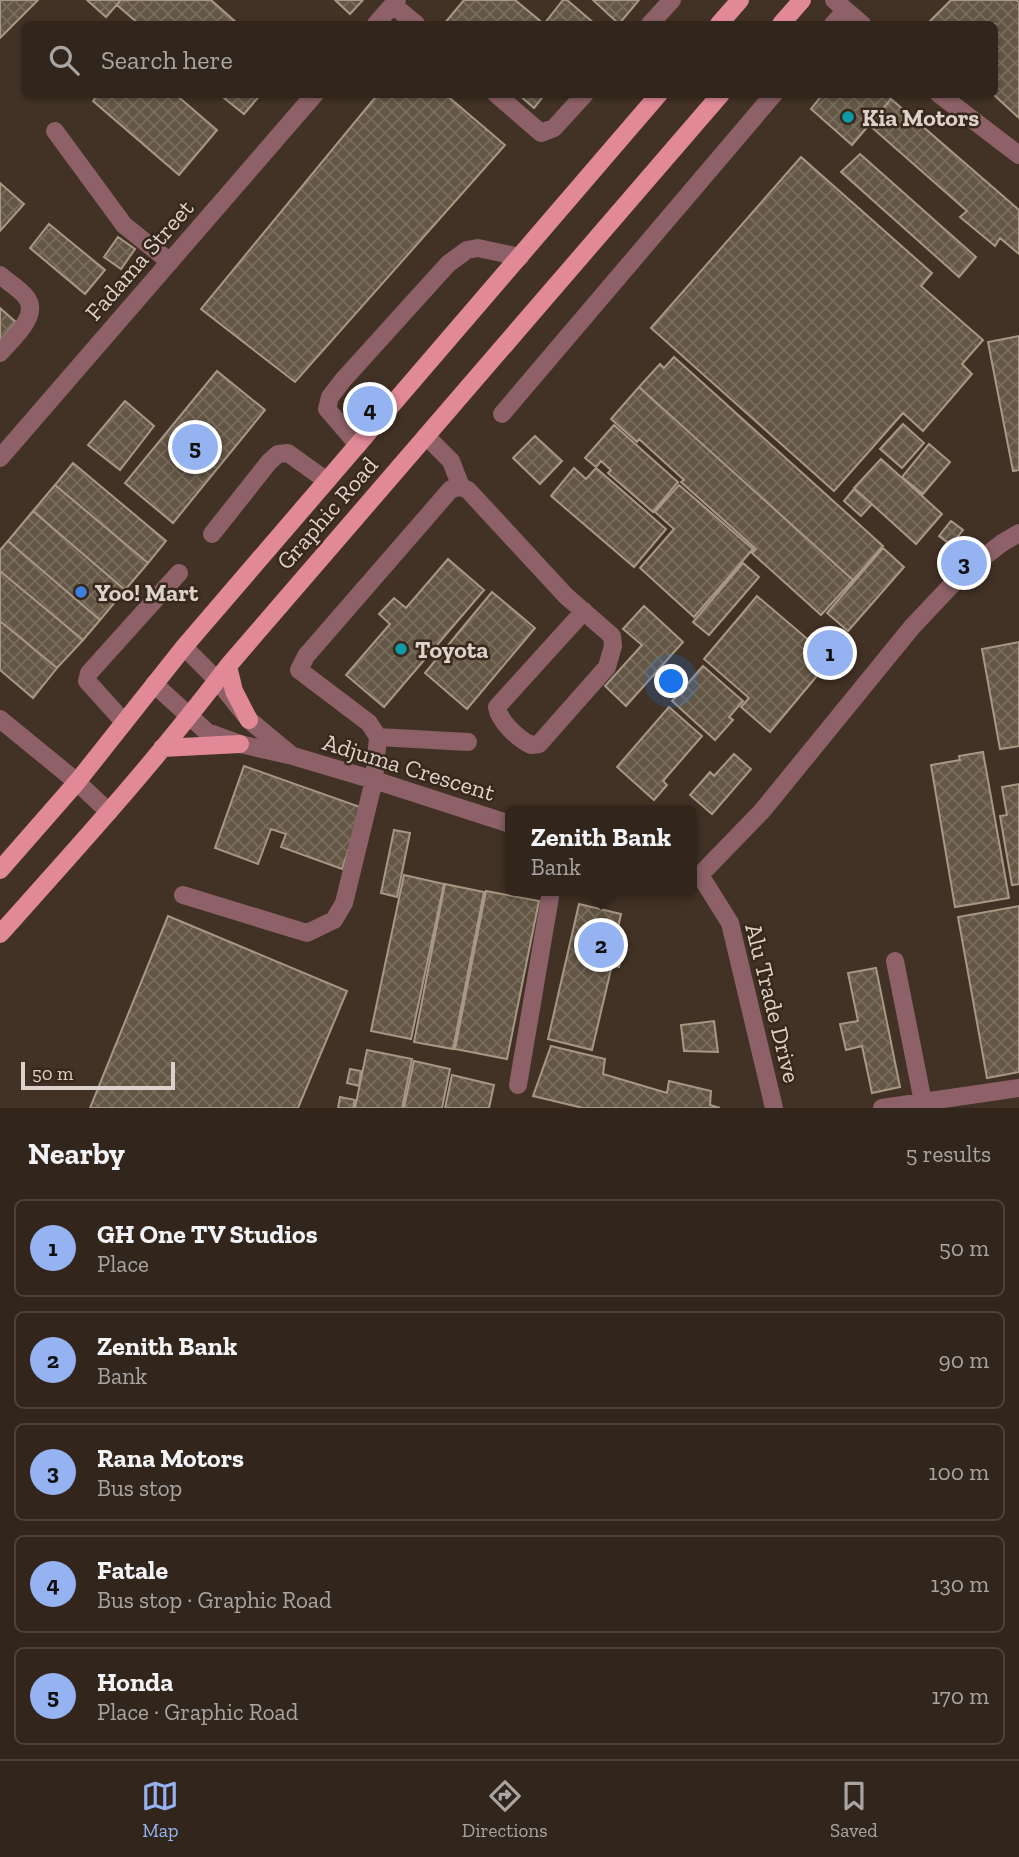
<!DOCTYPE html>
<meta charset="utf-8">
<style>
:root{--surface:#32261c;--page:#3a2e25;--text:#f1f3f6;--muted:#a8a5a3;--line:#4d433b;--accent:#95b2f1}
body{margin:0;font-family:"Zilla Slab",serif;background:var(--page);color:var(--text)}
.scale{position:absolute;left:21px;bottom:18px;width:154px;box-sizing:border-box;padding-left:7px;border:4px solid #ddd2cb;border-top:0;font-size:19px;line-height:24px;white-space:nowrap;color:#ddd2cb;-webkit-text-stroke:5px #38281b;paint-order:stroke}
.you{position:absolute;left:672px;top:682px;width:24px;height:24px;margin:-18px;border:5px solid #fff;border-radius:50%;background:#1a73e8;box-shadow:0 0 0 10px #1a73e833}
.badge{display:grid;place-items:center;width:46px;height:46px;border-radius:50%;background:var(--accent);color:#111;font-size:23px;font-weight:700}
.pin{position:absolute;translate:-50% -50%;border:4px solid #fff;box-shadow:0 2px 7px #0006}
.popup{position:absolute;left:505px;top:805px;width:192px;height:91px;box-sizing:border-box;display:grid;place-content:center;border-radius:10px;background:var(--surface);filter:drop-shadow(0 2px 5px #0005);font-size:23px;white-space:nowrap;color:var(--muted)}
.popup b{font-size:26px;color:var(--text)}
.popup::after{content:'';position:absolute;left:50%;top:100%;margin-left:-14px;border:14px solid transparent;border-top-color:var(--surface)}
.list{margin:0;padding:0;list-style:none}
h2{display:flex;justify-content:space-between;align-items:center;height:91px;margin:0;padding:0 28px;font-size:30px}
h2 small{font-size:23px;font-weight:400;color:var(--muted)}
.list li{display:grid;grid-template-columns:46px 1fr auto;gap:21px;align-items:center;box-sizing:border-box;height:98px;margin:0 14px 14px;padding:0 14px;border:2px solid var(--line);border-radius:10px}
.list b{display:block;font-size:26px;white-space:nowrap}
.list p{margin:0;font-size:23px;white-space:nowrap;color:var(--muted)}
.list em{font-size:23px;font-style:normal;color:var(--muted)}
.icon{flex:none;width:38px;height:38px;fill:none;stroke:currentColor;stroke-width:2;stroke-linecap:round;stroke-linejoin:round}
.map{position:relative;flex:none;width:1019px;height:1108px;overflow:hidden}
.search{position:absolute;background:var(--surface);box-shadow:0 2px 5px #0004;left:21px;right:21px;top:21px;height:77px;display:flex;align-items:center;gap:18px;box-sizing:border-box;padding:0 24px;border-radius:10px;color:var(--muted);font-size:26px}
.sheet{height:651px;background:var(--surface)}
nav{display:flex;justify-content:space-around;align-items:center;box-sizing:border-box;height:98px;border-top:2px solid var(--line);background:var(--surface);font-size:19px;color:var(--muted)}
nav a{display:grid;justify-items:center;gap:4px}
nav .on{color:var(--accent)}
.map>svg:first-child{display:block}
.building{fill:url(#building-cross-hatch);stroke:#a79885;stroke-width:2}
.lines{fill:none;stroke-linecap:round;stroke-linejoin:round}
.minor{stroke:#8d6167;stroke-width:18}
.major{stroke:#e28998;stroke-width:18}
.culture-dot{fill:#0f9aa8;stroke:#38281b;stroke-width:2.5}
.shop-dot{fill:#3f7fe0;stroke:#38281b;stroke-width:2.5}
.labels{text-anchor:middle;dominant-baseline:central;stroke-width:5;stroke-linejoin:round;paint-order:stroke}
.poi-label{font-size:24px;font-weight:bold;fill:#ddd2cb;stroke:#38281b;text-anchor:start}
.street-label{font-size:24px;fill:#ddd2cb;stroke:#38281b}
</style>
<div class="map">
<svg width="1019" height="1108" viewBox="0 0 1019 1108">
<defs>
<pattern id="building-cross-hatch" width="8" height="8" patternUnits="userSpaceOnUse" patternTransform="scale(1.75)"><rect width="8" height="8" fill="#635644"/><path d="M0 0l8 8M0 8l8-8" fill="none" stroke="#796d5e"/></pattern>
</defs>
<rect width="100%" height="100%" fill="#423225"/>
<path class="building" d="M0,0H38L0,38Z
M87,0H121L106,17Z
M121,0H211L238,24H139L117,5Z
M335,0H363L350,14Z
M464,0H515L544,24L563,0H567L595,24H444Z
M593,0H639L619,24Z
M951,0H1016L1019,2V118L993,94L995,24H927Z
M98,94H175L217,130L179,175L93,101Z
M219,94H261L244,114Z
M378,94H445L505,145L295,382L201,309Z
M518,94H545L534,108Z
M823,94H885L891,99L852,145L811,109Z
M891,99L1019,210V254L1000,238L995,246L960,217L967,211L869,125Z
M860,154L976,257L959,277L841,172Z
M801,157L932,273L921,286L983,340L962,364L972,374L923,431L903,413L834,491L651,328Z
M0,183L24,204L0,231Z
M49,224L105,270L85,294L30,248Z
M118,237L135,249L121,269L104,257Z
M0,308L16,322L0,341Z
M1019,336V470L1013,471L988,342Z
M674,357L883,546L853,580L639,387L660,364L664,368Z
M217,371L265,410L173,523L125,483Z
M639,387L853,580L821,615L752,553L756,549L681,482L684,480L639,439L637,442L611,419Z
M125,401L154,426L120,470L88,445Z
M903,424L924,443L902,468L880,449Z
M614,425L678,482L653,512L608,473L611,470L601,461L596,467L585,458Z
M535,436L562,461L540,484L513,458Z
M929,444L950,462L923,494L902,477Z
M881,459L942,514L916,544L854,488Z
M73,463L166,541L148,563L55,485Z
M574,468L586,479L596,468L666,529L634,567L551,496Z
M55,485L148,563L125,590L33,511Z
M679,485L753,549L694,617L640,568L674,529L655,512Z
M854,489L872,504L861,516L844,501Z
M33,511L125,590L100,620L8,541Z
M951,521L963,530L951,545L939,536Z
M8,541L100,620L83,640L0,571V550Z
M883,548L904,567L848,631L827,613Z
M448,559L484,590L384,707L346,675L390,624L379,614L394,598L406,608Z
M743,563L759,577L709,635L693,622Z
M0,571L83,640L57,668L0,621Z
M492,592L535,628L467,709L425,673Z
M757,596L831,659L770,732L741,707L749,698L704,659Z
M644,606L683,642L626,706L605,686L642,645L623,629Z
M0,621L57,668L33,698L0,670Z
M1019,642V746L1000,749L982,649Z
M703,666L743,701L729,717L733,720L715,740L672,701Z
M669,707L702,736L663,781L667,785L654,800L617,767Z
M983,752L1009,898L955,907L931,765L960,760L959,756Z
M734,754L751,769L712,814L690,795L710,772L714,776Z
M244,766L363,808L342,869L281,847L286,834L271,829L258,864L215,848Z
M1019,784V884L1012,885L1000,816L1007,815L1002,787Z
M394,830L410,833L397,897L381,893Z
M404,875L444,884L411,1039L371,1031Z
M445,884L484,892L453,1049L414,1042Z
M486,891L539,901L507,1059L455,1049Z
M579,904L621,914L616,937L625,939L619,967L612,965L592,1050L548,1039Z
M1019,906V1072L987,1078L958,917Z
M168,916L347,991L298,1108H90Z
M876,968L900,1087L872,1093L862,1046L846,1050L840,1024L858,1021L848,973Z
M714,1021L718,1052L684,1051L681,1025Z
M551,1046L605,1059L603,1074L667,1093L669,1081L711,1091L710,1105L720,1108H583L533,1096Z
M367,1050L412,1059L402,1108H355Z
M414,1061L450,1069L442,1108H404Z
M350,1069L361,1071L359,1086L347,1083Z
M452,1075L494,1085L489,1108H445Z
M340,1097L355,1100L353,1108H338Z"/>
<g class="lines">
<path class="minor" d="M834,0L862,24
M393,5L416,24
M376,24L397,0
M650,24L672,0
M833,24L846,10
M496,94L541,133L554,128L585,94
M939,94L1019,155
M55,131L124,225L170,262
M0,275C8,282 20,289 26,297C41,315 11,340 0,353
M502,414L774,94
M426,436L451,461L461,487
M358,445L327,409L330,397L343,380L448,264L467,250L478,248L520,257
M0,458L315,94
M212,534L269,462L278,454L288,453L327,481
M184,647L217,680L249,720L290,754
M154,684L207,732L240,744L293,756L374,780L510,824
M0,719L77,782L109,812
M124,722L87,681L89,673L179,573
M378,737L468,742
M700,875L762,811L912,627L961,575L1002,543L1019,533
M700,875L730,923L774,1108
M183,895L307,933L334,920L344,903L374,780L378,737L369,723L299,670L306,656L451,489L461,487L468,490L566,596L612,636L613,646L607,667L539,744L531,745C518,739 499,721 497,707L584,611
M895,961L923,1102
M518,1085L551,891
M882,1108L1019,1088"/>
<path class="major" d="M719,24L740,0
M781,24L802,0
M228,666L234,691L249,720
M162,748L240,744
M0,870L77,782L184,647L659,94
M0,934C78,847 157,760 228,666L721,94"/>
</g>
<g class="culture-dot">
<circle cx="848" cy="117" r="7"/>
<circle cx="401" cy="649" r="7"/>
</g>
<circle class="shop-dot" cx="81" cy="592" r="7"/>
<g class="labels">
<g class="poi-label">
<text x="862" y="117">Kia Motors</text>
<text x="95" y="592">Yoo! Mart</text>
<text x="415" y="649">Toyota</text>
</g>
<g class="street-label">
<text transform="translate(139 260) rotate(-49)">Fadama Street</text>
<text transform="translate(327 513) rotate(-49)">Graphic Road</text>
<text transform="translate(409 767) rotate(17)">Adjuma Crescent</text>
<text transform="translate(773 1003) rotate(76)">Alu Trade Drive</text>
</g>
</g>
</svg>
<div class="scale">50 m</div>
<div class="you"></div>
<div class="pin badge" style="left:830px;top:653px">1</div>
<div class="pin badge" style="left:601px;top:945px">2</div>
<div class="popup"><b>Zenith Bank</b>Bank</div>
<div class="pin badge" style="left:964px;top:563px">3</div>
<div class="pin badge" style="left:370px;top:409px">4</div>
<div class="pin badge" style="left:195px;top:447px">5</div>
<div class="search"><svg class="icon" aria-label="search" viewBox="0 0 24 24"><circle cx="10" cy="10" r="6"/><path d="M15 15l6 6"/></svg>Search here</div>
</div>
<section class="sheet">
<h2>Nearby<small>5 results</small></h2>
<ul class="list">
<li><span class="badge">1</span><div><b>GH One TV Studios</b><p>Place</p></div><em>50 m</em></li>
<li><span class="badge">2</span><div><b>Zenith Bank</b><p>Bank</p></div><em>90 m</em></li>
<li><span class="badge">3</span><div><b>Rana Motors</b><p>Bus stop</p></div><em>100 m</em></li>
<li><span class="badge">4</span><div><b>Fatale</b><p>Bus stop · Graphic Road</p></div><em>130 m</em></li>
<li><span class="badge">5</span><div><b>Honda</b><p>Place · Graphic Road</p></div><em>170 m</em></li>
</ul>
</section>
<nav>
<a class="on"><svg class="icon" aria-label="map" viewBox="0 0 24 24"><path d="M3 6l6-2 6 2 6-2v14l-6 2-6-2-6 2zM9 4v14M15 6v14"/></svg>Map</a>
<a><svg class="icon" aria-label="directions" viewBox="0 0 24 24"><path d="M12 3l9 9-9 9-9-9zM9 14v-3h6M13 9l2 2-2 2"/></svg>Directions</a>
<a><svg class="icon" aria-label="saved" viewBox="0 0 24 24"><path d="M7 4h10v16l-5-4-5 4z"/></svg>Saved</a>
</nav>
